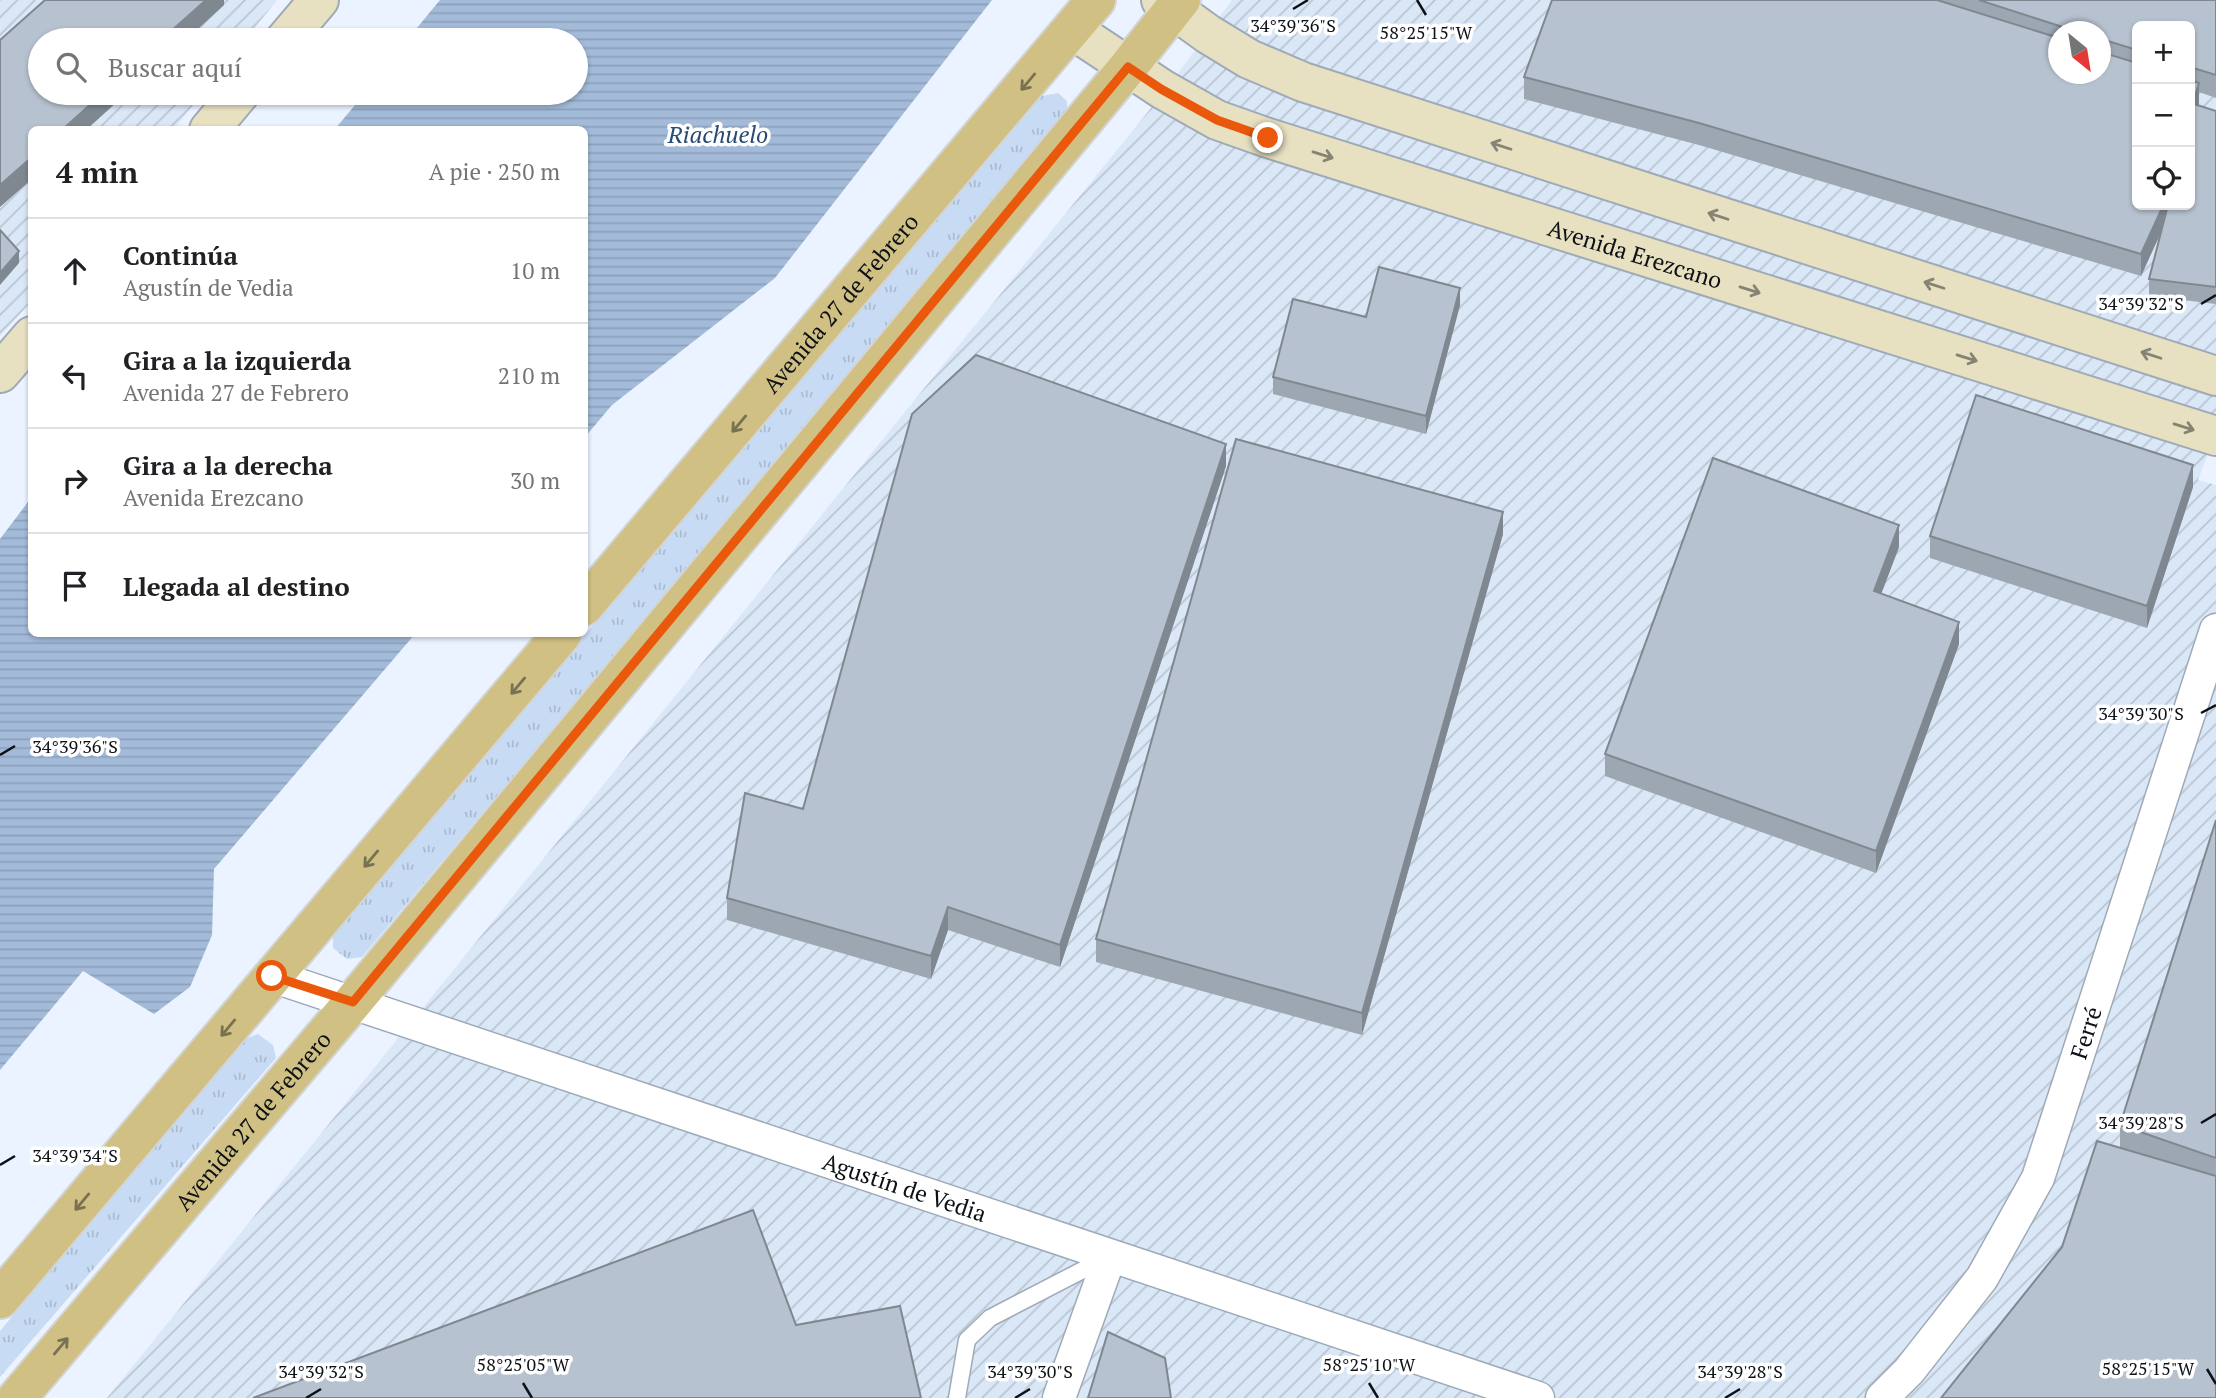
<!DOCTYPE html>
<html lang="es">
<meta charset="utf-8">
<style>
:root{--surface:#fff;--page:#f6f6f6;--text:#202124;--muted:#757577;--line:#e0e0e0}
body{margin:0;font-family:"PT Serif",serif;background:var(--page);color:var(--text)}
.controls{position:absolute;right:21px;top:21px;display:grid;overflow:hidden;border-radius:10px;box-shadow:0 2px 5px #0004}
.controls button{width:63px;height:63px;display:grid;place-items:center;padding:0;border:0;border-bottom:2px solid var(--line);background:var(--surface);color:var(--text);font:35px sans-serif}
.compass{position:absolute;left:2048px;top:21px;width:63px;height:63px;border-radius:50%;background:var(--surface);box-shadow:0 2px 5px #0004;rotate:150deg}
.stop{position:absolute;width:21px;height:21px;margin:-16px;border:5px solid #ea580c;border-radius:50%;background:#fff}
.stop.end{background:#ea580c;border-color:#fff;box-shadow:0 2px 7px #0008}
.list{margin:0;padding:0;list-style:none}
h2{display:flex;justify-content:space-between;align-items:center;height:91px;margin:0;padding:0 28px;font-size:30px}
h2 small{font-size:23px;font-weight:400;color:var(--muted)}
.list li{display:grid;grid-template-columns:46px 1fr auto;gap:21px;align-items:center;box-sizing:border-box;height:105px;padding:0 28px;border-top:2px solid var(--line)}
.list b{display:block;font-size:26px;white-space:nowrap}
.list p{margin:0;font-size:23px;white-space:nowrap;color:var(--muted)}
.list em{font-size:23px;font-style:normal;color:var(--muted)}
.icon{flex:none;width:38px;height:38px;fill:none;stroke:currentColor;stroke-width:2;stroke-linecap:round;stroke-linejoin:round}
.map{position:relative;flex:none;width:2216px;height:1398px;overflow:hidden}
.search{position:absolute;background:var(--surface);box-shadow:0 2px 5px #0004;left:28px;top:28px;width:560px;height:77px;display:flex;align-items:center;gap:18px;box-sizing:border-box;padding:0 24px;border-radius:38px;color:var(--muted);font-size:26px}
.panel{position:absolute;background:var(--surface);box-shadow:0 2px 5px #0004;left:28px;top:126px;width:560px;height:511px;border-radius:10px}
.map>svg:first-child{display:block}
.industrial{fill:url(#industrial-furrows);fill-rule:evenodd}
.grass{fill:url(#grass-tufts)}
.water{fill:url(#water-rules)}
.lines{fill:none;stroke-linecap:round;stroke-linejoin:round}
.lane-casing{stroke:#9faab7;stroke-width:19}
.street-casing{stroke:#9faab7;stroke-width:35}
.secondary-casing{stroke:#9faab7;stroke-width:42}
.primary-casing{stroke:#d3d4d5;stroke-width:42}
.lane{stroke:#fff;stroke-width:16}
.street{stroke:#fff;stroke-width:32}
.secondary{stroke:#e7e0c1;stroke-width:38}
.primary{stroke:#d0c083;stroke-width:38}
.wall{fill:#9da7b2;fill-rule:evenodd}
.shaded-wall{fill:#7f8891}
.building{fill:#b6c2cf;stroke:#7f8891;stroke-width:2}
.oneway{stroke:#787152}
.oneway2{stroke:#858374}
.route{stroke:#ea580c;stroke-width:9}
.ticks{fill:none;stroke:#0d1116;stroke-width:2.5}
.labels{text-anchor:middle;dominant-baseline:central;stroke-width:7;stroke-linejoin:round;paint-order:stroke}
.street-label{font-size:23px;fill:#0d1116;stroke:#fff}
.water-label{font-size:24px;font-style:italic;fill:#284b74;stroke:#fff}
.ticks-label{font-size:18px;text-anchor:middle;fill:#0d1116;stroke:#fff;stroke-width:7;stroke-linejoin:round;paint-order:stroke}
</style>
<div class="map">
<svg width="2216" height="1398" viewBox="0 0 2216 1398">
<defs>
<pattern id="industrial-furrows" width="10" height="10" patternUnits="userSpaceOnUse" patternTransform="scale(1.75)"><rect width="10" height="10" fill="#dae7f7"/><path d="M-1 1l2-2M0 10L10 0M9 11l2-2" fill="none" stroke="#bac5d3"/></pattern>
<pattern id="grass-tufts" width="24" height="20" patternUnits="userSpaceOnUse" patternTransform="scale(1.75)"><rect width="24" height="20" fill="#c7dbf4"/><path d="M3 7l-1-3M5 7V3M7 7l1-3M15 17l-1-3M17 17v-4M19 17l1-3" fill="none" stroke="#aabbd0"/></pattern>
<pattern id="water-rules" width="6" height="5" patternUnits="userSpaceOnUse" patternTransform="scale(1.75)"><rect width="6" height="5" fill="#a3bbd9"/><path d="M0 2.5h6" fill="none" stroke="#8ba0ba"/></pattern>
</defs>
<rect width="100%" height="100%" fill="#eaf3ff"/>
<path class="industrial" d="M0,0H277L245,40H40V93H203L174,129L32,130L31,302L0,336Z
M1232,0H2216V433L2198,480L2216,485V1398H107L1168,87ZM2137,26H2190V205H2137ZM2058,32H2100V74H2058Z"/>
<path class="grass" d="M1058,93L1067,101V115L362,957L347,959L333,948V931L1042,96Z
M258,1034L273,1045L276,1058L0,1377V1331L240,1041Z"/>
<path class="water" d="M440,0H992L775,278L612,405L585,437L584,130L335,129L365,93H576V40H407Z
M31,498L32,634H415L214,869L212,935L190,987L154,1014L83,971L0,1070V539Z"/>
<g class="lines">
<g class="lane-casing">
<path id="lane" d="M957,1398L967,1340L990,1318L1106,1258"/>
</g>
<g class="street-casing">
<g id="street">
<path id="s1" d="M272,976L1538,1398"/>
<path d="M1059,1398L1110,1256"/>
<path id="s2" d="M1882,1398L1909,1371L1982,1278L2038,1178L2216,630"/>
</g>
</g>
<g class="secondary-casing">
<g id="secondary">
<path d="M1161,0L1208,34L1249,59L1303,82L2216,376"/>
<path id="s3" d="M1073,30L1162,89L1217,120L1268,138L2216,436"/>
<path d="M285,40L319,0"/>
<path d="M209,130L240,93"/>
<path d="M0,373L32,336"/>
</g>
</g>
<g class="primary-casing">
<g id="primary">
<path id="s4" d="M584,606L1096,0"/>
<path d="M0,1299L562,634"/>
<path id="s5" d="M17,1398L353,1002L1128,67L1181,0"/>
</g>
</g>
<use href="#lane" class="lane"/>
<use href="#street" class="street"/>
<use href="#secondary" class="secondary"/>
<use href="#primary" class="primary"/>
</g>
<path class="wall" d="M1552,0H2216V98L2199,92V106L2216,111V304L2149,296V279L2161,232L2141,276L1699,145L1524,99V77ZM2137,26H2190V205H2137ZM2059,32H2101V74H2059Z
M1460,305L1426,434L1273,394V377L1366,317Z
M1226,466L1060,967L948,930L931,979L727,920V898L803,809Z
M2193,487L2147,628L1930,558V536Z
M1503,534L1362,1035L1096,962V939Z
M1899,547L1881,594L1959,644L1876,873L1605,776V754Z
M2216,820V1398L2062,1247L2120,1147V1125Z"/>
<path class="shaded-wall" d="M206,0H224V5L186,40H161Z
M2199,83V105L2190,136V114Z
M103,93H127L86,130H62Z
M32,157V179L0,207V185Z
M2163,205H2169L2162,230L2141,276V254Z
M19,251V263L0,285V273Z
M1460,288V305L1426,434V416Z
M1226,444V466L1060,967V945Z
M2193,465V487L2147,628V606Z
M1503,512V534L1362,1035V1013Z
M1899,525V547L1874,613V591Z
M1959,622V644L1876,873V851Z
M948,907V930L931,979V956Z"/>
<path class="building" d="M45,0H206L161,40H40V93H103L62,130H32V157L0,185V40Z
M1552,0H1937L2059,38V74H2101V52L2137,63V205H2163L2162,208L2141,254L1699,123L1524,77Z
M1979,0H2216V75L2190,67V26H2137V50L2101,39V32H2078Z
M2190,80L2199,83L2190,114Z
M2194,104L2216,111V287L2149,279L2168,205H2190V122Z
M0,230L19,251L0,273Z
M1379,267L1460,288L1426,416L1273,377L1293,299L1366,317Z
M976,355L1226,444L1060,945L948,907L931,956L727,898L745,793L803,809L912,414Z
M1976,395L2193,465L2147,606L1930,536Z
M1236,439L1503,512L1362,1013L1096,939Z
M1713,458L1899,525L1874,591L1959,622L1876,851L1605,754Z
M2216,820V1158L2120,1125Z
M2097,1141L2216,1176V1398H1941L2062,1247Z
M753,1210L796,1325L900,1306L921,1398H253Z
M1108,1332L1165,1358L1171,1398H1088Z"/>
<defs><path id="oneway-shaft" d="M-6 0H5M1.5-3L5.5 0L1.5 3" fill="none" stroke-width="1.6" stroke-linecap="round" stroke-linejoin="round" transform="scale(1.75)"/></defs>
<g class="oneway">
<use href="#oneway-shaft" transform="translate(1028 82) rotate(130)"/>
<use href="#oneway-shaft" transform="translate(739 424) rotate(130)"/>
<use href="#oneway-shaft" transform="translate(518 686) rotate(130)"/>
<use href="#oneway-shaft" transform="translate(371 859) rotate(130)"/>
<use href="#oneway-shaft" transform="translate(228 1028) rotate(130)"/>
<use href="#oneway-shaft" transform="translate(82 1202) rotate(130)"/>
<use href="#oneway-shaft" transform="translate(61 1346) rotate(-50)"/>
</g>
<g class="oneway2">
<use href="#oneway-shaft" transform="translate(1501 146) rotate(-162)"/>
<use href="#oneway-shaft" transform="translate(1323 155) rotate(17)"/>
<use href="#oneway-shaft" transform="translate(1718 216) rotate(-162)"/>
<use href="#oneway-shaft" transform="translate(1934 285) rotate(-162)"/>
<use href="#oneway-shaft" transform="translate(1750 290) rotate(17)"/>
<use href="#oneway-shaft" transform="translate(2151 355) rotate(-162)"/>
<use href="#oneway-shaft" transform="translate(1967 358) rotate(17)"/>
<use href="#oneway-shaft" transform="translate(2184 427) rotate(17)"/>
</g>
<g class="lines">
<path class="route" d="M272,976L353,1002L1128,67L1161,89L1217,120L1268,138"/>
</g>
<path class="ticks" d="M1417,0L1426,15M1293,9L1308,0M2201,304L2216,295M2201,713L2216,705M0,755L15,746M2201,1123L2216,1114M0,1165L15,1156M2207,1369L2216,1384M523,1383L532,1398M1369,1383L1378,1398M306,1398L321,1389M1015,1398L1030,1389M1725,1398L1740,1389"/>
<g class="labels">
<g class="street-label">
<text stroke="none"><textPath href="#s3" startOffset="609">Avenida Erezcano</textPath></text>
<text stroke="none"><textPath href="#s4" startOffset="397">Avenida 27 de Febrero</textPath></text>
<text stroke="none"><textPath href="#s2" startOffset="424">Ferré</textPath></text>
<text stroke="none"><textPath href="#s5" startOffset="364">Avenida 27 de Febrero</textPath></text>
<text stroke="none"><textPath href="#s1" startOffset="667">Agustín de Vedia</textPath></text>
</g>
<g class="water-label">
<text x="718" y="134">Riachuelo</text>
</g>
</g>
<g class="ticks-label">
<text x="1293" y="32">34°39'36"S</text>
<text x="1426" y="39">58°25'15"W</text>
<text x="2141" y="310">34°39'32"S</text>
<text x="2141" y="720">34°39'30"S</text>
<text x="75" y="753">34°39'36"S</text>
<text x="2141" y="1129">34°39'28"S</text>
<text x="75" y="1162">34°39'34"S</text>
<text x="523" y="1371">58°25'05"W</text>
<text x="1369" y="1371">58°25'10"W</text>
<text x="2148" y="1375">58°25'15"W</text>
<text x="321" y="1378">34°39'32"S</text>
<text x="1030" y="1378">34°39'30"S</text>
<text x="1740" y="1378">34°39'28"S</text>
</g>
</svg>
<div class="controls">
<button>+</button>
<button>−</button>
<button><svg class="icon" aria-label="locate" viewBox="0 0 24 24"><circle cx="12" cy="12" r="6"/><path d="M12 2v4M12 18v4M2 12h4M18 12h4"/></svg></button>
</div>
<svg class="compass" viewBox="-18 -18 36 36"><path d="M0-13l5 13h-10z" fill="#e53935"/><path d="M0 13l5-13h-10z" fill="#757577"/></svg>
<div class="stop" style="left:272px;top:976px"></div>
<div class="stop end" style="left:1268px;top:138px"></div>
<div class="search"><svg class="icon" aria-label="search" viewBox="0 0 24 24"><circle cx="10" cy="10" r="6"/><path d="M15 15l6 6"/></svg>Buscar aquí</div>
<section class="panel">
<h2>4 min<small>A pie · 250 m</small></h2>
<ul class="list">
<li><svg class="icon" aria-label="ahead" viewBox="0 0 24 24"><path d="M12 20V5M6 11l6-6 6 6"/></svg><div><b>Continúa</b><p>Agustín de Vedia</p></div><em>10 m</em></li>
<li><svg class="icon" aria-label="left" viewBox="0 0 24 24"><path d="M17 20v-9H6M10 6l-5 5 5 5"/></svg><div><b>Gira a la izquierda</b><p>Avenida 27 de Febrero</p></div><em>210 m</em></li>
<li><svg class="icon" aria-label="right" viewBox="0 0 24 24"><path d="M7 20v-9h11M14 6l5 5-5 5"/></svg><div><b>Gira a la derecha</b><p>Avenida Erezcano</p></div><em>30 m</em></li>
<li><svg class="icon" aria-label="arrive" viewBox="0 0 24 24"><path d="M6 21V4h12l-3 4 3 4H6"/></svg><div><b>Llegada al destino</b></div></li>
</ul>
</section>
</div>
